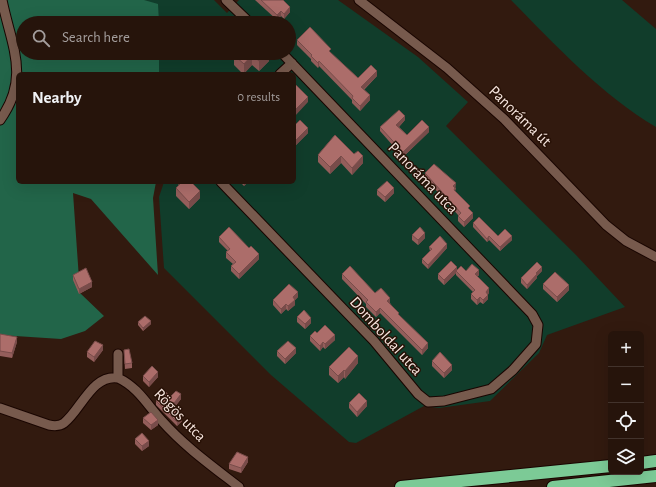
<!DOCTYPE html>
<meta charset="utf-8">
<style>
:root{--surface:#26140b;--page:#322119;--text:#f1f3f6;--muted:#a49e9d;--line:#42332c}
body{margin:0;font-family:"Alegreya Sans",sans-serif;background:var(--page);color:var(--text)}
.controls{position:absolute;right:12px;bottom:12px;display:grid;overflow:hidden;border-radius:6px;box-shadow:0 4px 16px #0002}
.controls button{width:36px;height:36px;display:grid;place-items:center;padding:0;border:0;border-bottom:1px solid var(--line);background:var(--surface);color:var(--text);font:20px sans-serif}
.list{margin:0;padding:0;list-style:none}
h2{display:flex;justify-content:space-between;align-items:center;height:52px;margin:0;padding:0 16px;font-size:17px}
h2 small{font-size:13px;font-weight:400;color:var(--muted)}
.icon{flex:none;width:22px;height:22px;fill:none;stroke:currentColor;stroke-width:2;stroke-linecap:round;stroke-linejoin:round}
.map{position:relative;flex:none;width:656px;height:487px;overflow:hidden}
.search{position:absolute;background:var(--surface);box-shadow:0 4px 16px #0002;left:16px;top:16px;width:280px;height:44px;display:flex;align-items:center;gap:10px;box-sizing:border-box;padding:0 14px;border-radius:22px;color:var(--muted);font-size:15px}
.panel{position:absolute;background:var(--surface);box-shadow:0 4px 16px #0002;left:16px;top:72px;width:280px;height:112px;border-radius:6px}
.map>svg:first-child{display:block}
.green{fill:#113d2b}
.forest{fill:#226549}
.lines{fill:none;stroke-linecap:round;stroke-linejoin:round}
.minor-casing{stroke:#190500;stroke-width:11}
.highway-casing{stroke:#190500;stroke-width:14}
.minor{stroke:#775a4d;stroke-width:9}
.highway{stroke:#7cca96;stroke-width:12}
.wall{fill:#945e5b}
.shaded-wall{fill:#784c4a}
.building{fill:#ac6d6a;stroke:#784c4a}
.labels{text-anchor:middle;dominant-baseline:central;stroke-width:3;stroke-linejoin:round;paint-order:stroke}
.street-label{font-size:16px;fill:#f6e5de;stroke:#281106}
</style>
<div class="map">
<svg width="656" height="487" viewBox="0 0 656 487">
<rect width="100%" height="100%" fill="#321a0f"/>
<path class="green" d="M102,0H214L227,13L239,0H338L418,57L468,102L446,126L576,255L625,307L547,335L539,353L490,401L439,408L424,406L356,443L349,442L271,375L164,268L159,197L164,182H294V74H149L139,53H289V23H118Z
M511,0H622L656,29V127C603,96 554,44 511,0Z"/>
<path class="forest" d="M0,0H144L158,4L159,23H23V53H159V74H18V182H156L153,198L158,275L91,199L73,193L80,293L104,316L85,331L61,339L0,335Z"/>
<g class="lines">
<g class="minor-casing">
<path id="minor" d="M226,0L250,23
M359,0L447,68L504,119L606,225L626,241L656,257
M280,74L292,63
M0,120C31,77 11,45 2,0
M221,182L374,341L418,394L428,402L444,401L491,389L513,370L536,344L538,325L532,314L282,53
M118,354V378C138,387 148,406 162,421C184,446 212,466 239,487
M0,408L49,425C54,426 60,426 64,423C81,410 92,374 118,378"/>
</g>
<g class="highway-casing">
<path id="highway" d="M641,463L656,461
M401,487L611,466
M553,487L656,476"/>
</g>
<use href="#minor" class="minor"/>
<use href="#highway" class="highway"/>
</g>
<path class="wall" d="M255,0H283L290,12L284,19L281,16L277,20Z
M297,40L331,54L358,78L377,76L364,90L370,100L360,111L352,103V100L319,66L318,68L311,61V59L297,45Z
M269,53V61L259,71L252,65L243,74L234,65V55Z
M405,120L399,127L407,135L429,132L403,157L380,131V127Z
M294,126L308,133L295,146L294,144Z
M335,135L363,163L352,175L341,163L330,174L318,162V155Z
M425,173L456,188L455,191L470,211L473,218L464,227L458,221V215L425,178Z
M176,182H196L193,184L200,198L189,209L176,196V188L179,185Z
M240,182H248L244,186Z
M377,190L394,193L385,202L377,195Z
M473,223L498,236L512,240L500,251L489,240L487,242L473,227Z
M412,235L425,238L418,245L412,240Z
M219,237L249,248L259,259L239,279L231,271V266L233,264L226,258V252L228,251L219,242Z
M429,247L447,248L428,269L422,263V259L430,251Z
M457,270L466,271L479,275L477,277L489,293L488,294V299L483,304L480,302L477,305L471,299V294L473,292L456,275V273L444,285L438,279V274Z
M542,271L537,276V278L527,289L521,283V278Z
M342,274L375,293L390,303L399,315L428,348L422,355L380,313L376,317L366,307V304L342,279Z
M73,275L92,287L79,294L73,280Z
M543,284L569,290L557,302L543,289Z
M298,297L295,300V305L288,311L286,309L281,314L273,305V300Z
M297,317L311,323L305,329L297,322Z
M138,322L151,324L143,331L138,325Z
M317,333L335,340L325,349L323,347L320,351L310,341V336Z
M0,334L17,342L12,358L0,356Z
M103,350L94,362L87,357V352Z
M124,350L132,363V368L125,369Z
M277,351L296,353L285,364L277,356Z
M432,361L452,370L444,378L432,366Z
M358,363L345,379L344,377L338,383L329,375V367Z
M143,376L158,377L149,387L143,381Z
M170,397L181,399L173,409L182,421L177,426L156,405V401Z
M349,403L367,406L357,417L349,408Z
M143,418L158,425L151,430L143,423Z
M135,439L149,446L142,451L135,444Z
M248,462L241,473L229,469V464Z"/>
<path class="shaded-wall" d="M290,7V12L284,19V14Z
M281,11V16L277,20V15Z
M267,53H269V61L259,71V61Z
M252,55V65L244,74V64Z
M319,61V66L318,68V63Z
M377,71V76L361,92V87Z
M370,95V100L360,111V106Z
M308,97V102L295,116V110Z
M405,116V120L396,130V125Z
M429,127V132L403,157V152Z
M308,128V133L295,146V141Z
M341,156V163L330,174V167Z
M363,156V163L352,175V168Z
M190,182H196L190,188Z
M244,182H248L244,186Z
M456,183L455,193L454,195L453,186Z
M394,188V193L385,202V197Z
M200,191V198L189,209V202Z
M473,213V218L464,227V222Z
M425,233V238L418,245V240Z
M489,236V240L487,242V239Z
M512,236V240L500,251V247Z
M447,244V248L428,269V265Z
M259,254V259L239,279V274Z
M457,267V272L456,271V273L444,285V280Z
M542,267V271L537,276V278L527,289V285L536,273Z
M479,270V275L475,279V274Z
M92,282V287L79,294V289Z
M569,285V290L557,302V297Z
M489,288V293L486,297V292Z
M298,292V297L295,300V305L288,311V306L293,297Z
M488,295V299L483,304V300Z
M480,297V302L477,305V300Z
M390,298V303L387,306V301Z
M286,304V309L281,314V309Z
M380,308V313L376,317V312Z
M311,318V323L305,329V324Z
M151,321V324L143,331V328Z
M335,335V340L325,349V344Z
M17,337V342L12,358V353Z
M323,342V347L320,351V346Z
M428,343V348L422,355V350Z
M103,345V350L94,362V357Z
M296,348V353L285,364V359Z
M358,356V363L345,379V371Z
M452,365V370L444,378V373Z
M344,370V377L338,383V376Z
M158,372V377L149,387V382Z
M181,394V399L171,412V407Z
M367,401V406L357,417V412Z
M182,416V421L177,426V422Z
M158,420V425L151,430V425Z
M149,441V446L142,451V446Z
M248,457V462L241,473V468Z"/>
<path class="building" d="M261,0H283L290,7L284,14L281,11L277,15Z
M310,27L331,49L329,51L358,78L371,65L377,71L361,87L370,95L360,106L352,98L353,96L319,61L318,63L311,56L312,55L297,40Z
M236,53H267L259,61L252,55L244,64L234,55Z
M294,83L308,97L295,110L294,109V98L295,97H294Z
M399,110L405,116L396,125L407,135L422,120L429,127L403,152L380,127Z
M300,120L308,128L295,141L294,139V126Z
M335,135L354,154L358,151L363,156L352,168L341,156L330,167L318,155Z
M434,164L456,183L453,186L455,188L454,190L470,206L468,208L473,213L464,222L458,216L461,213L425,173Z
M387,181L394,188L385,197L377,190Z
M182,182H191L200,191L189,202L176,188Z
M479,217L498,236L505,229L512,236L500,247L489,236L487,239L473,223Z
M229,227L249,248L251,246L259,254L239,274L231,266L236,262L226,252L230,249L219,237Z
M420,227L425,233L418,240L412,235Z
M440,236L447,244L428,265L422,259L432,249L429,247Z
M451,261L457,267L444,280L438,274Z
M537,262L542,267L536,273L537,274L527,285L521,278Z
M472,264L479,270L475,274L489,288L486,292L488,295L483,300L480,297L477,300L471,294L475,290L456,271L461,266L466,271Z
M350,266L375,293L381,288L390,298L387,301L399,313L398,314L428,343L422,350L380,308L376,312L366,302L368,300L342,274Z
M86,268L92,282L79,289L73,275Z
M555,272L569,285L557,297L543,284Z
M289,284L298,292L293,297L295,300L288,306L286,304L281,309L273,300Z
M304,310L311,318L305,324L297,317Z
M145,316L151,321L143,328L138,322Z
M325,325L335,335L325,344L323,342L320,346L310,336L315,331L317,333Z
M0,334L17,337L12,353L0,351Z
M95,341L103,345L94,357L87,352Z
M288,341L296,348L285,359L277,351Z
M349,347L358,356L345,371L344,370L338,376L329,367Z
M129,349L132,363L125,364L124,350Z
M440,352L452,365L444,373L432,361Z
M152,366L158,372L149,382L143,376Z
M176,391L181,394L171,407L182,416L177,422L156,401L166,392L170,397Z
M359,393L367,401L357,412L349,403Z
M151,412L158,420L151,425L143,418Z
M142,433L149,441L142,446L135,439Z
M237,452L248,457L241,468L229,464Z"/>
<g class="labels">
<g class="street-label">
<text transform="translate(520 116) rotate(44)">Panoráma út</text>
<text transform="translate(423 178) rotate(46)">Panoráma utca</text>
<text transform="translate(386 336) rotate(48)">Domboldal utca</text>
<text transform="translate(180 415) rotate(46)">Rögös utca</text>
</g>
</g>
</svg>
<div class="controls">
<button>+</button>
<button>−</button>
<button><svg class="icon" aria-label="locate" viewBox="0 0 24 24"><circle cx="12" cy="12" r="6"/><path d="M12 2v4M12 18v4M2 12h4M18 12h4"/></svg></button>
<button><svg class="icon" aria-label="layers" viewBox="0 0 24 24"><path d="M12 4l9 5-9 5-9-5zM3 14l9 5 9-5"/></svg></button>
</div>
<div class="search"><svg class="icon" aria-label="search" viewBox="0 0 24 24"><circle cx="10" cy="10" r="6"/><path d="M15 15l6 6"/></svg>Search here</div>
<section class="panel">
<h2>Nearby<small>0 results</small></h2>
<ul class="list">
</ul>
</section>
</div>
